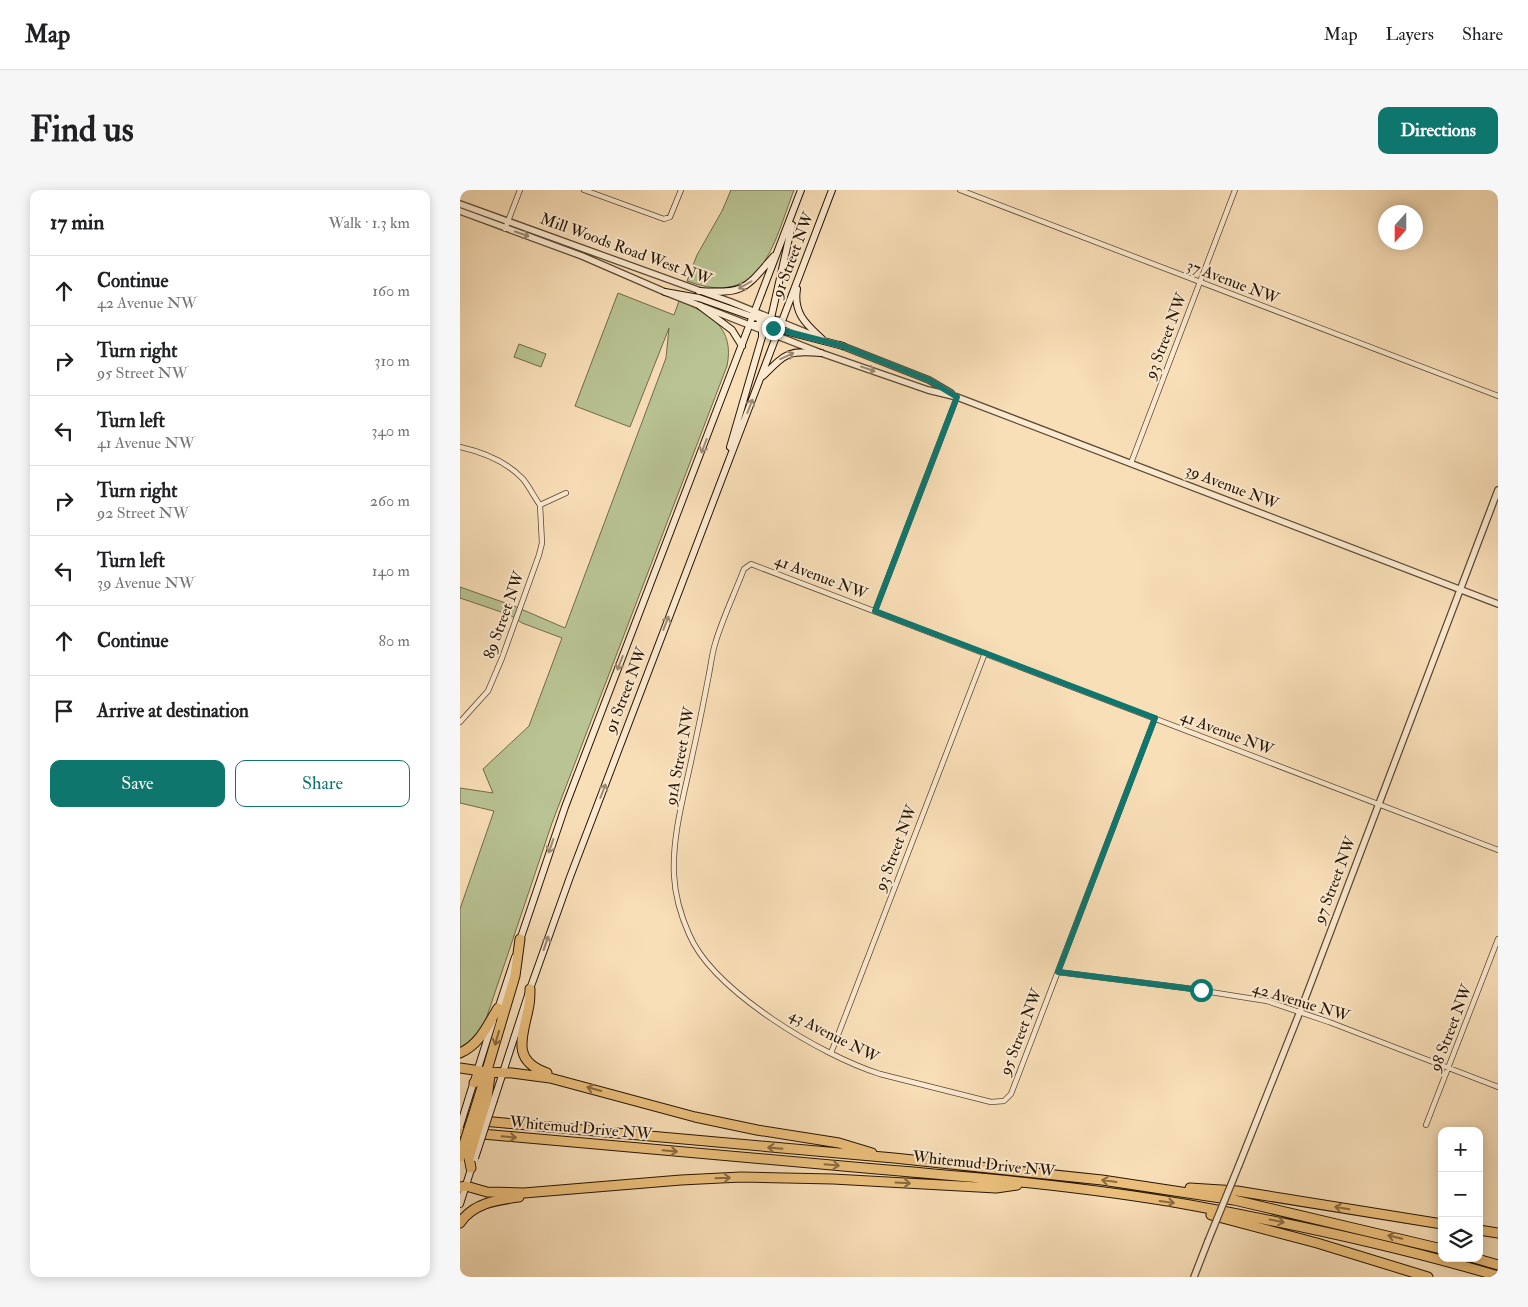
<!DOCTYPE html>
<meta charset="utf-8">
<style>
:root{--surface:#fff;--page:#f6f6f6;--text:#202124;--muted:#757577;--line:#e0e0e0;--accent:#0f766e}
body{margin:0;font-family:"IM FELL Double Pica",serif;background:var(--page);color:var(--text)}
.controls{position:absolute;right:15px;bottom:15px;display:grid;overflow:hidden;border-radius:10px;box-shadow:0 2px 12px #0003}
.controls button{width:45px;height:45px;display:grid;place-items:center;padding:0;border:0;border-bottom:1px solid var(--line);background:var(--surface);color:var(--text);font:25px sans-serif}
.compass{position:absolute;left:918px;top:15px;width:45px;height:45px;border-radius:50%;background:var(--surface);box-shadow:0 2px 12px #0003;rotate:201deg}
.stop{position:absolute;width:15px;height:15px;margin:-11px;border:4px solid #0f766e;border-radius:50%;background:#fff}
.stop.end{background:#0f766e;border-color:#fff;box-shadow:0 1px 5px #0008}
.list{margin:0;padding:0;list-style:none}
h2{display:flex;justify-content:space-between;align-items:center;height:65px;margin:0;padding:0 20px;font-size:21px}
h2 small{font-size:16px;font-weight:400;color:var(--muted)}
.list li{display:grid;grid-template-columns:32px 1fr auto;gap:15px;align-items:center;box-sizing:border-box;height:70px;padding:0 20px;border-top:1px solid var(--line)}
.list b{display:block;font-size:19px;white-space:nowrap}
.list p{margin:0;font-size:16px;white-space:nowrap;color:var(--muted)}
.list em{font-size:16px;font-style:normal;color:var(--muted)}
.actions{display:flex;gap:10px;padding:15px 20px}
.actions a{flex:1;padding:11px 0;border:1px solid var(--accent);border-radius:10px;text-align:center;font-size:18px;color:var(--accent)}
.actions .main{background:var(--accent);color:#fff}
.icon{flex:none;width:28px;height:28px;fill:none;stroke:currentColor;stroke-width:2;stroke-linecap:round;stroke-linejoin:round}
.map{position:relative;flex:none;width:1038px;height:1087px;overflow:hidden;border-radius:10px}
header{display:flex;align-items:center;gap:30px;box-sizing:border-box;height:70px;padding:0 25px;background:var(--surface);border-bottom:1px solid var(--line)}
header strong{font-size:24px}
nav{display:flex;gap:28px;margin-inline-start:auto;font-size:18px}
.intro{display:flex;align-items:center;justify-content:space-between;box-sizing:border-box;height:120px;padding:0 30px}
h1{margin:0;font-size:35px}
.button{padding:12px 22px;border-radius:10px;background:var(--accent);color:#fff;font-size:18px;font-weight:700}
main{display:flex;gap:30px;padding:0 30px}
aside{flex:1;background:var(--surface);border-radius:10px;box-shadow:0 2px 12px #0003}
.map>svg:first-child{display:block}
.green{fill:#b9c393;stroke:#706c4a}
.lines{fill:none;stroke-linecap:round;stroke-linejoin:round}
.minor-casing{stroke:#5c4830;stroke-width:6}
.tertiary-casing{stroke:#5c4830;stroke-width:8}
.secondary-casing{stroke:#271502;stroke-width:8}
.motorway-casing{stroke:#271502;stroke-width:11}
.minor{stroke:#fbead1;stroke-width:4.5}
.tertiary{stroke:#fbead1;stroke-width:5.5}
.secondary{stroke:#fbead1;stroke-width:6}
.motorway{stroke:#ecc07c;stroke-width:9}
.tertiary-bridge-casing{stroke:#5c4830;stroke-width:8;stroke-linecap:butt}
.secondary-bridge-casing{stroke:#271502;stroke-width:8;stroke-linecap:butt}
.motorway-bridge-casing{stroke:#271502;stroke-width:11;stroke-linecap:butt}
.tertiary-bridge{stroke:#fbead1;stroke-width:5.5}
.secondary-bridge{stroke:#fbead1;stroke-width:6}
.motorway-bridge{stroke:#ecc07c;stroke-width:9}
.oneway{stroke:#9c8a74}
.oneway2{stroke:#8a6a3f}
.route{stroke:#0f766e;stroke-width:6}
.labels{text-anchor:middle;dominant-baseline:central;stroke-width:4;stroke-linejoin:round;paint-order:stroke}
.street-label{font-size:16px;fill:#271502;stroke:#fbead1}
</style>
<header>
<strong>Map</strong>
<nav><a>Map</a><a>Layers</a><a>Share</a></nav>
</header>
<div class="intro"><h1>Find us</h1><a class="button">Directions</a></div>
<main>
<aside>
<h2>17 min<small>Walk · 1.3 km</small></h2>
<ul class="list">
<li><svg class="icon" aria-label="ahead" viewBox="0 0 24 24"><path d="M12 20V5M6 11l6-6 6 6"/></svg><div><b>Continue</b><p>42 Avenue NW</p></div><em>160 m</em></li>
<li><svg class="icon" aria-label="right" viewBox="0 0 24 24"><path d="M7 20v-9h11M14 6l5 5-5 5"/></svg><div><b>Turn right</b><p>95 Street NW</p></div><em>310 m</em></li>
<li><svg class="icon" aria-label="left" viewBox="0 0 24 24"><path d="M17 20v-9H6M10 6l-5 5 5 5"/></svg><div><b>Turn left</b><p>41 Avenue NW</p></div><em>340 m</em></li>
<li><svg class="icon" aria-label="right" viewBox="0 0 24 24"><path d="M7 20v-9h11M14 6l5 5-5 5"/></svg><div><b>Turn right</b><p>92 Street NW</p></div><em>260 m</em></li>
<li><svg class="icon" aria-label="left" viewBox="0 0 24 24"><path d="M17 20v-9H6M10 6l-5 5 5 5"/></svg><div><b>Turn left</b><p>39 Avenue NW</p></div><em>140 m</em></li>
<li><svg class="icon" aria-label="ahead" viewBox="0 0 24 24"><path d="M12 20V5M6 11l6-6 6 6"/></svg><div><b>Continue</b></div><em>80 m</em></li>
<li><svg class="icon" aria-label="arrive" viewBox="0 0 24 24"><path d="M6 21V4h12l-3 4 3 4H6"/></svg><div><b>Arrive at destination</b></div></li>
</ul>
<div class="actions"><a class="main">Save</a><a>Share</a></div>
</aside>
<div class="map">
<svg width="1038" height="1087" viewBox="0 0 1038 1087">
<rect width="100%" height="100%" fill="#f9dfb8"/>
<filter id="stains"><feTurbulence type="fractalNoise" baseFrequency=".004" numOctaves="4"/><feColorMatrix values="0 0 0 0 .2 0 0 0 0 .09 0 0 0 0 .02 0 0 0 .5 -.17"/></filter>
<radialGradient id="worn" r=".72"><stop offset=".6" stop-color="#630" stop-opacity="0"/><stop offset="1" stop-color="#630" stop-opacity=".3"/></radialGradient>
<path class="green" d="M271,0H334C313,55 302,119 227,91L237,65L262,21Z
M158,103L214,125L219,111C250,123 275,138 267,176L92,633L24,835L21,842L0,860V719L34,621L0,613V598L33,603L23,579L69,536L102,448L62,433L50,425L0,408V397L54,416L105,438L206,168L209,138L170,237L115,216Z
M59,154L86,164L81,177L54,167Z"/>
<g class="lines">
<g class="minor-casing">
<path id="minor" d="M124,0L204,29L210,27L221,0
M500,0L1038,206
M45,39L60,0
M0,257C22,262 47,272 63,289C69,296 74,307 80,315
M671,273L775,0
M80,315L106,303
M415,421L497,207
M695,528L551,904L544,911L531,912L420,884C362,866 253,801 229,744C221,726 215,705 214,685C212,644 225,602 233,562C239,536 244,510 249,484C251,474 252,464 255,454C262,430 273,407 282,384L284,379L291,374L1038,660
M0,532L28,501L42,468L79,365L82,353L80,315
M598,782L725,798L807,811L869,832L1038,897
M371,863L525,463
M966,935L1038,749"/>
</g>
<g class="tertiary-casing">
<path id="tertiary" d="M0,14L271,112L360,148
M0,21L122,66L205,102L361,163L468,200L497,207L1038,414
M380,155L469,190L491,203
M779,975L843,814L1038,300
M734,1087L748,1051"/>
</g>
<g class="secondary-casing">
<path id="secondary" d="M337,99C333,123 346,134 362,149
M239,101C285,104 285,99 314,66
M205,102L239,108L293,127L322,131
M240,116L272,140L282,156
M290,135H302L383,156
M317,145L313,139L311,128L332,35
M303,186C326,163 328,160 361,163
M270,257L302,147V135L295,122
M59,753L105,617L341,0
M37,822L55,767
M9,907L33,831
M34,910L70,799L110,687L372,0
M0,1014L12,976"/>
</g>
<g class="motorway-casing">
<path id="motorway" d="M70,799C70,805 70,810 69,815C64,844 49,870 87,883
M0,863C20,854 27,836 38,818
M0,878L27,882L52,883L90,888L235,927L297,940L379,953L412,963
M14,893L18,887L27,882
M19,907L55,786L60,749
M27,908L30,886
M0,929L434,968L642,990L774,1010L982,1059
M0,942C135,954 270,966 405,978C513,987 622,996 730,1015C834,1034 937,1056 1038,1086
M9,968L11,978
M0,997L6,996L27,1002L64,1003L221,990L281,987L373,989L536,998L557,995
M730,998L777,1001L982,1034
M751,1025L857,1053L968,1087
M0,1033C13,1013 37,1010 59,1007
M1019,1040L1038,1043
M1014,1068L1038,1075"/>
</g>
<use href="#minor" class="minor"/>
<use href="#tertiary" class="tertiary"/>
<use href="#secondary" class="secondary"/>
<use href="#motorway" class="motorway"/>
<g class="tertiary-bridge-casing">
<path id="tertiary-bridge" d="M748,1051L779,975"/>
</g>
<g class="secondary-bridge-casing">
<path id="secondary-bridge" d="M0,936L9,907
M15,968L34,910"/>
</g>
<g class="motorway-bridge-casing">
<path id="motorway-bridge" d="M0,967L19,907
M9,968L27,908"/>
</g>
<use href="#tertiary-bridge" class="tertiary-bridge"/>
<use href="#secondary-bridge" class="secondary-bridge"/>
<use href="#motorway-bridge" class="motorway-bridge"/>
</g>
<defs><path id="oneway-shaft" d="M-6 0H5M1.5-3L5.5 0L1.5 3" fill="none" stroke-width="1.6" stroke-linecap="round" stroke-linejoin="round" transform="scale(1.25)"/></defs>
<g class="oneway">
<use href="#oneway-shaft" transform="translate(62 44) rotate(19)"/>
<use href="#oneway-shaft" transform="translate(285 95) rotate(150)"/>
<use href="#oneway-shaft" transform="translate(327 166) rotate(-25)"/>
<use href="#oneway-shaft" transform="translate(408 179) rotate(19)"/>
<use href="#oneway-shaft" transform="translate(290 216) rotate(-69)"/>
<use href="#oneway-shaft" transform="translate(244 256) rotate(111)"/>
<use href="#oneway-shaft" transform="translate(206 433) rotate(-69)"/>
<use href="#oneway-shaft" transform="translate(160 473) rotate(111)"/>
<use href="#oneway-shaft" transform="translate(143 601) rotate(-69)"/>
<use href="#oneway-shaft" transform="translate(91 656) rotate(109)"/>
<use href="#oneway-shaft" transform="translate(86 753) rotate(-71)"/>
</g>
<g class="oneway2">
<use href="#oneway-shaft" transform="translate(37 848) rotate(106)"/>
<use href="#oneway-shaft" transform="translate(134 899) rotate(-164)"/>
<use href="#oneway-shaft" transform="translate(49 947) rotate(5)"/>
<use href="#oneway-shaft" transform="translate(315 958) rotate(-175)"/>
<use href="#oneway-shaft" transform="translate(210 961) rotate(5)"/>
<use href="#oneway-shaft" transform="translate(372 975) rotate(5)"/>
<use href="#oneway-shaft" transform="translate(263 988) rotate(-2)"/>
<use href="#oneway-shaft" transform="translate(649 991) rotate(-172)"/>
<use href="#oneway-shaft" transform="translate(443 993) rotate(3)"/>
<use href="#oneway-shaft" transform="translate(707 1012) rotate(8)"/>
<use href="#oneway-shaft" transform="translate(882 1018) rotate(-171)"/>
<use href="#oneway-shaft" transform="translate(817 1031) rotate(12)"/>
<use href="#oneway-shaft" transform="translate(935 1047) rotate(-166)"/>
</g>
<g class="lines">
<path class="route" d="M313,138L383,156L469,190L497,207L415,421L695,528L598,782L741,800"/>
</g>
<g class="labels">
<g class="street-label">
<text transform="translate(166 59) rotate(20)">Mill Woods Road West NW</text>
<text transform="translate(333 65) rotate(-69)">91 Street NW</text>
<text transform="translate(773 92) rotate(21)">37 Avenue NW</text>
<text transform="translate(706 146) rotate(-69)">93 Street NW</text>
<text transform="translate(772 297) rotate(21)">39 Avenue NW</text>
<text transform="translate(361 387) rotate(21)">41 Avenue NW</text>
<text transform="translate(44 425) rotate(-70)">89 Street NW</text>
<text transform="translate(166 500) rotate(-69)">91 Street NW</text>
<text transform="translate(767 543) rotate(21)">41 Avenue NW</text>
<text transform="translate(220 566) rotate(-79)">91A Street NW</text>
<text transform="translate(436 658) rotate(-69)">93 Street NW</text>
<text transform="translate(875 690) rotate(-69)">97 Street NW</text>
<text transform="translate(841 812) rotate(17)">42 Avenue NW</text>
<text transform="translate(991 838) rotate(-69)">98 Street NW</text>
<text transform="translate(561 842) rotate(-69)">95 Street NW</text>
<text transform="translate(374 846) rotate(27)">43 Avenue NW</text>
<text transform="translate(121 938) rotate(5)">Whitemud Drive NW</text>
<text transform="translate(524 974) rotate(6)">Whitemud Drive NW</text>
</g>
</g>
<rect width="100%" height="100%" filter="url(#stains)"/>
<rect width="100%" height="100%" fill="url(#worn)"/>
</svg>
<div class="controls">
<button>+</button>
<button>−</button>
<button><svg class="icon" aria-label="layers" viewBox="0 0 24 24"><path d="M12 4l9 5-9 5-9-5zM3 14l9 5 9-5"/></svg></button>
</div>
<svg class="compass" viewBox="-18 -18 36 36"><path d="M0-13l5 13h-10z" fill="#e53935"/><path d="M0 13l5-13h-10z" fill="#757577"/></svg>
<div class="stop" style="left:741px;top:800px"></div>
<div class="stop end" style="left:313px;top:138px"></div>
</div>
</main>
